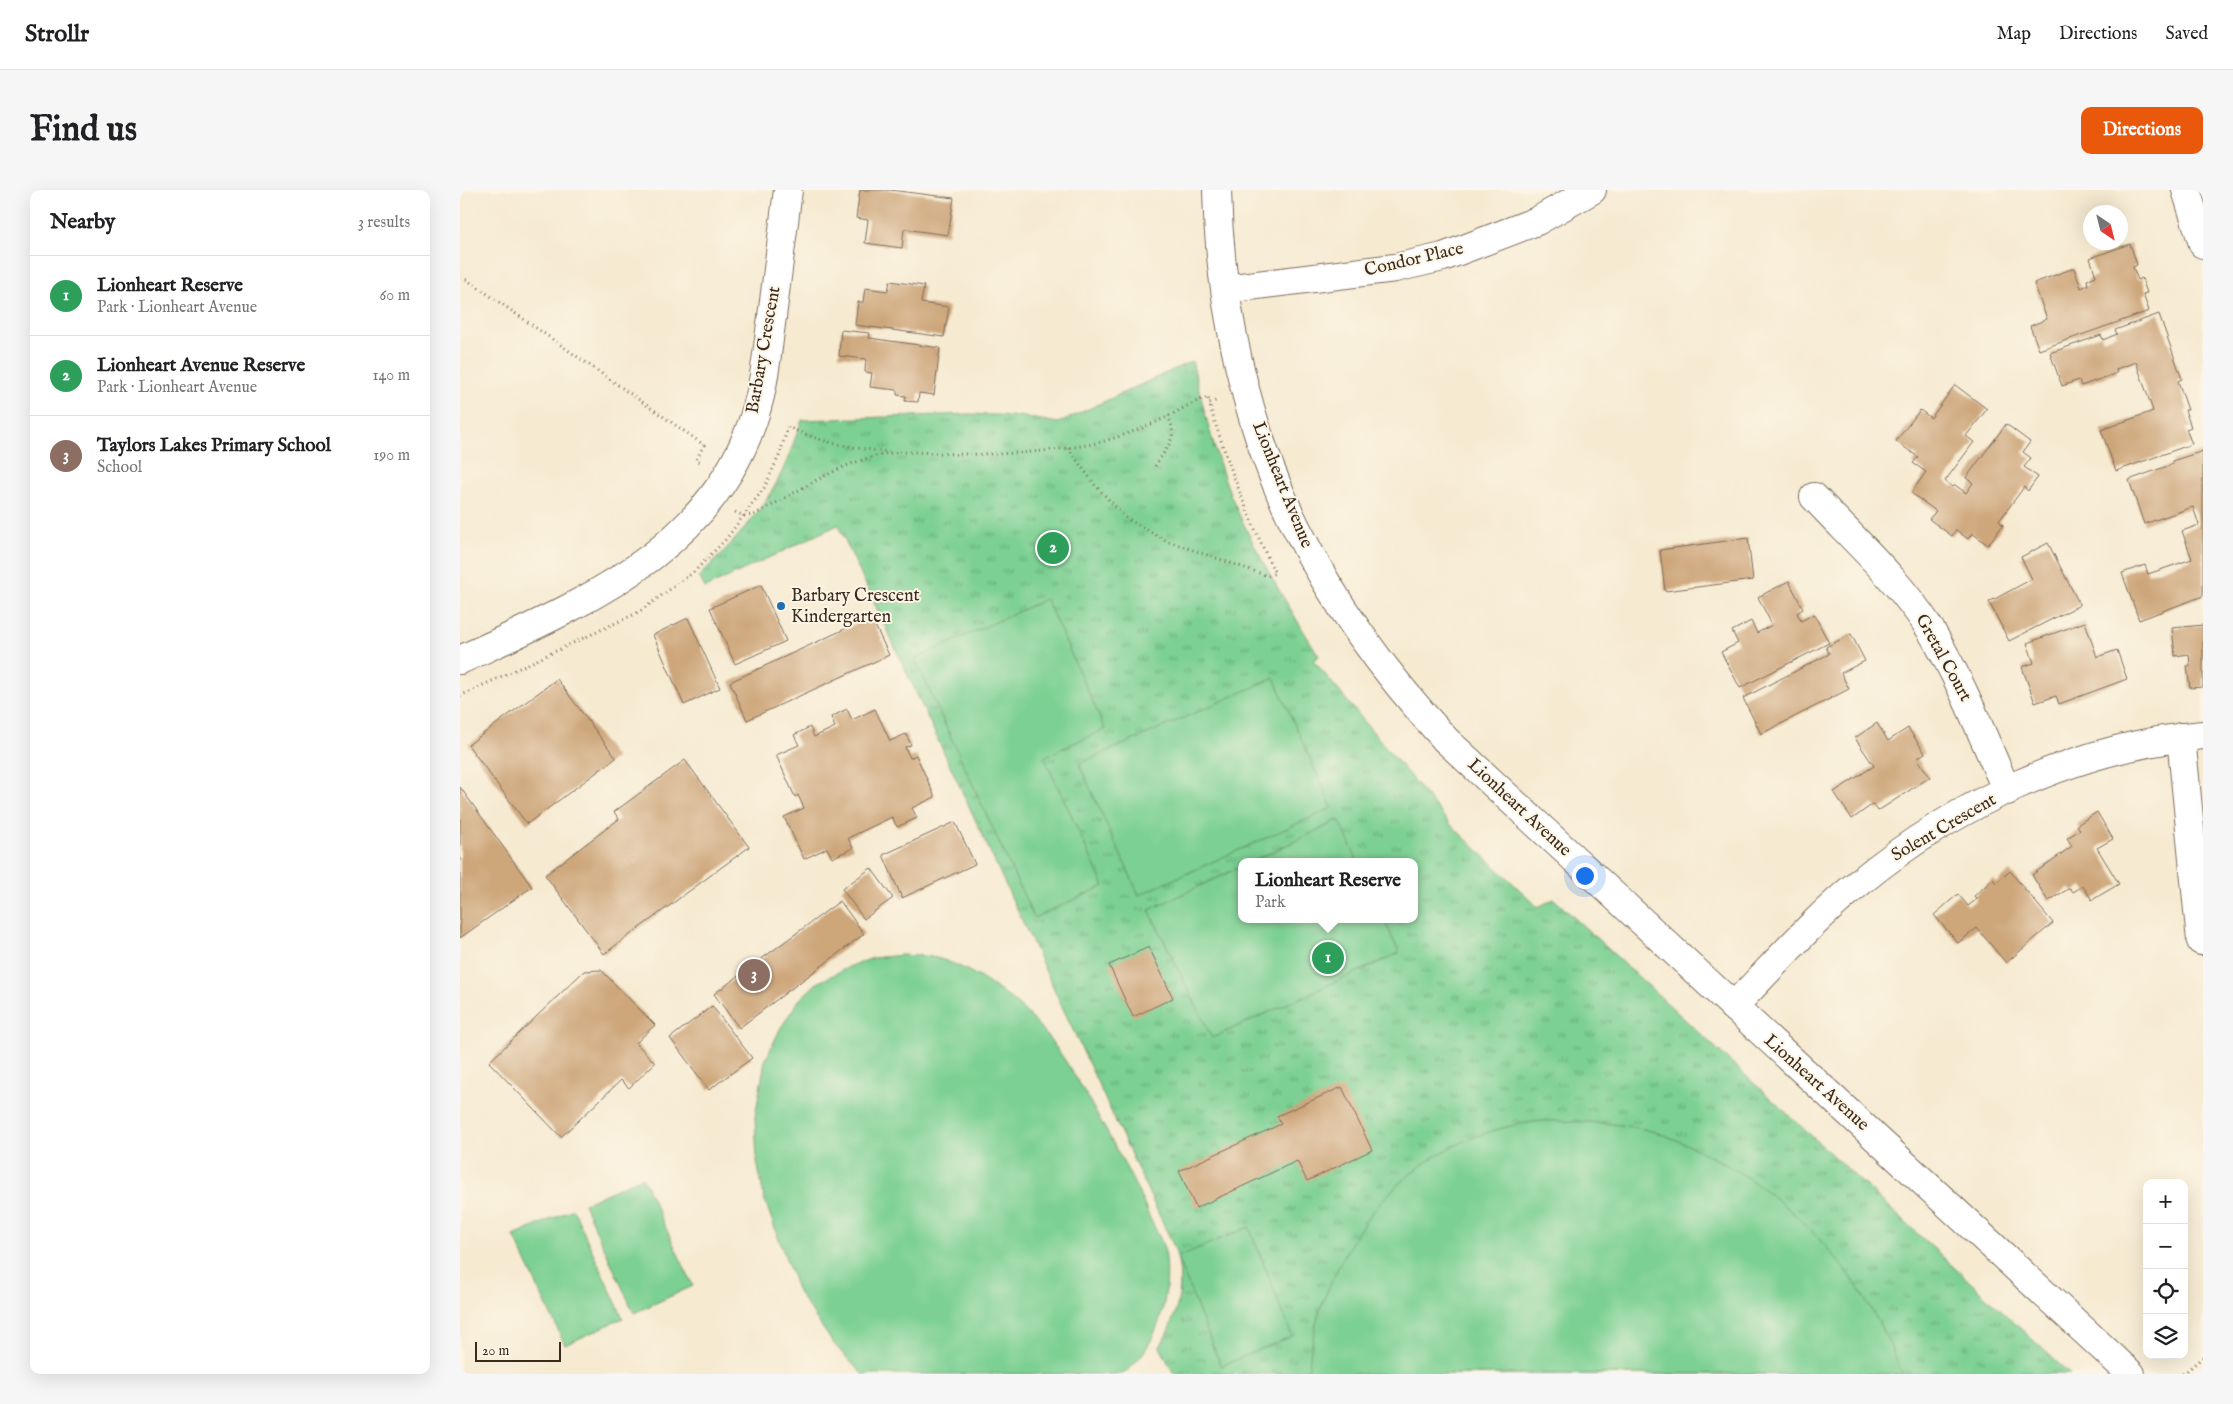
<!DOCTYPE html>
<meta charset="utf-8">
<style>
:root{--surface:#fff;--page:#f6f6f6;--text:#202124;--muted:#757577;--line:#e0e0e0;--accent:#ea580c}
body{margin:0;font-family:"IM FELL English",serif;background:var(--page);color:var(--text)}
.controls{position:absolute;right:15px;bottom:15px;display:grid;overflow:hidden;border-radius:10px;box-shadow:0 5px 20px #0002}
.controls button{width:45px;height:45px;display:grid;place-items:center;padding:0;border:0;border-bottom:1px solid var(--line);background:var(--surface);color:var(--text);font:25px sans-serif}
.compass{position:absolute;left:1623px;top:15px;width:45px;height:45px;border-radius:50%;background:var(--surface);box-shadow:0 5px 20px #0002;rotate:145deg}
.scale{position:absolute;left:15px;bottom:12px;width:86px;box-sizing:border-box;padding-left:5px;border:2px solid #3b2a1e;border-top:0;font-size:14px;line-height:18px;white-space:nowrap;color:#3b2a1e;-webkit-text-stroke:4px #fcf5e5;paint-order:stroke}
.you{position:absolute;left:1124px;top:685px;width:18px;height:18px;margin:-12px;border:4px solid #fff;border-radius:50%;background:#1a73e8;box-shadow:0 0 0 8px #1a73e833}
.badge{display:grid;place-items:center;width:32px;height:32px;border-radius:50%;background:var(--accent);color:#fff;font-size:16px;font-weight:700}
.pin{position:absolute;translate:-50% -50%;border:2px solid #fff;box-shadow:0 1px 5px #0006}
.popup{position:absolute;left:778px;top:668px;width:180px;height:65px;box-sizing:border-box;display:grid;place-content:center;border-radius:10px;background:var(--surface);filter:drop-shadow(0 1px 4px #0005);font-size:16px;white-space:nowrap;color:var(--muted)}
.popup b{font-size:19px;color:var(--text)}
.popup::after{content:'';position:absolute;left:50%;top:100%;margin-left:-10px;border:10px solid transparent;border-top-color:var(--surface)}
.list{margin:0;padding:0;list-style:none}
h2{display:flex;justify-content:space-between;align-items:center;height:65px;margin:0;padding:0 20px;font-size:21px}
h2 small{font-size:16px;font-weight:400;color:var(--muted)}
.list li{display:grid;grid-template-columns:32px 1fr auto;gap:15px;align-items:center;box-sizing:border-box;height:80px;padding:0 20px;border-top:1px solid var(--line)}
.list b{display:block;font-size:19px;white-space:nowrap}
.list p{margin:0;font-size:16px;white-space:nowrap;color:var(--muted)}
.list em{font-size:16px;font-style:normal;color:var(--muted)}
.icon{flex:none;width:28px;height:28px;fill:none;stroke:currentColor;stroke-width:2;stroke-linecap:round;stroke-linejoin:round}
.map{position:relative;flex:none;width:1743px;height:1184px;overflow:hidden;border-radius:10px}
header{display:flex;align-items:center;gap:30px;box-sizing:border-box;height:70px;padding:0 25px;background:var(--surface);border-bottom:1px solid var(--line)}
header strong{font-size:24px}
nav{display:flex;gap:28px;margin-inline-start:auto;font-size:18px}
.intro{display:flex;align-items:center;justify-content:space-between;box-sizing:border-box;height:120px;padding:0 30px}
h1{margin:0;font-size:35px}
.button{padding:12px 22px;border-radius:10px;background:var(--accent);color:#fff;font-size:18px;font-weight:700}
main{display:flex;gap:30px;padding:0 30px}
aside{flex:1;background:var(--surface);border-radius:10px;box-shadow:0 5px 20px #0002}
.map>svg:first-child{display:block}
.grass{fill:url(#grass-tufts);stroke:#5b7d58;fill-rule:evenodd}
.garden{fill:#7bd093;stroke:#5b7d58}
.building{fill:#cda67a}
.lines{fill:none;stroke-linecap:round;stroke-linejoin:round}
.minor-casing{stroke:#7c6d5d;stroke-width:30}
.path{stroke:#7c6d5d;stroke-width:3;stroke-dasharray:1 4;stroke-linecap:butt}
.minor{stroke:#fff;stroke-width:28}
.poi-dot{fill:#1f6fb2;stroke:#fcf5e5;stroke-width:2}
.labels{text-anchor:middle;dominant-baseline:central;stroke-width:4;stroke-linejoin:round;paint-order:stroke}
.street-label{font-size:18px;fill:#3b2a1e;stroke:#fcf5e5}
.poi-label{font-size:18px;fill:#3b2a1e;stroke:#fcf5e5;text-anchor:start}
</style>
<header>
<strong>Strollr</strong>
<nav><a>Map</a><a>Directions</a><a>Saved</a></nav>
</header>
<div class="intro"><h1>Find us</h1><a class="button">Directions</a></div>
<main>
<aside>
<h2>Nearby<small>3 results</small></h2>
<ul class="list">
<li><span class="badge" style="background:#2e9e5b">1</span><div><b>Lionheart Reserve</b><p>Park · Lionheart Avenue</p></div><em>60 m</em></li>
<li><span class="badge" style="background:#2e9e5b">2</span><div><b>Lionheart Avenue Reserve</b><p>Park · Lionheart Avenue</p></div><em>140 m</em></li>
<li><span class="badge" style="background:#8d6e63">3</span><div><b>Taylors Lakes Primary School</b><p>School</p></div><em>190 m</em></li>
</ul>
</aside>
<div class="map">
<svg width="1743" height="1184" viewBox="0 0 1743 1184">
<defs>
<pattern id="grass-tufts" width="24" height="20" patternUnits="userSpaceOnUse" patternTransform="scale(1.25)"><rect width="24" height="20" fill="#7bd093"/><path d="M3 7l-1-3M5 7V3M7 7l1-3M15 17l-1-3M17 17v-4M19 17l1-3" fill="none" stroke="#66a977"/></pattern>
</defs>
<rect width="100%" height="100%" fill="#fcf5e5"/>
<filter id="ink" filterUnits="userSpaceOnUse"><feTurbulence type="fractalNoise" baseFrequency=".02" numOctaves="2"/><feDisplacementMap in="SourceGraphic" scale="10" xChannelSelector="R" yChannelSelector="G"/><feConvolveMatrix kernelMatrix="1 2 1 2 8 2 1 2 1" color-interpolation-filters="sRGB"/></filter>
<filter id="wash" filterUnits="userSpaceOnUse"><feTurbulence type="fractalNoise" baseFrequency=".0096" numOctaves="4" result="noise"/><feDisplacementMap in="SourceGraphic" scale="20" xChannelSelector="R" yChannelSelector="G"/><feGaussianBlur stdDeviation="1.12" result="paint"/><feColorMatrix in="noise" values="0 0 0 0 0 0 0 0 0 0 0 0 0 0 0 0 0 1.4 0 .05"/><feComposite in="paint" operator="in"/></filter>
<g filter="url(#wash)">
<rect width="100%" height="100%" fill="#f6ead1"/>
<path class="grass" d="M732,171C743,216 754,262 771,306C794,361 827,414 859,466L853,470L990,634L1078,717L1094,709L1610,1184H714L700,1157C718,1124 726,1096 715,1059L378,335L245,398L239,386C269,357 303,322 321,284C329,267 335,248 342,230L509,224L558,226L598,233ZM782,672H954V729H782Z"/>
<path class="garden" d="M586,409L645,539L584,567L644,696L574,728L455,469Z
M814,488L872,618L679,705L619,574Z
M879,630L898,672H791Z
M782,676V729H924L939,763L752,848L689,720Z
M442,765C451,766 462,765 472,767C497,772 522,788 543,803C587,835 613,881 639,928C657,960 675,992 689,1026C694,1038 705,1054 706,1068C710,1109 698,1157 663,1184H402L373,1153L338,1102L304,1008L297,971L295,927L305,871L320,839L339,810L357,793L391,776L413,768Z
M1082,931C1117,931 1153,932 1188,940C1207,945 1226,954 1244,963C1335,1007 1407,1089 1442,1184H848C850,1166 852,1149 857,1131C861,1113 870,1095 878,1078C918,994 988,941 1082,931Z
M182,987L233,1096L174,1123L124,1014Z
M113,1019L163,1128L105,1155L54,1046Z
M789,1037L832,1146L761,1176L717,1067Z"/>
<g id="blocks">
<path class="building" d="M400,0H430L494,8L488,45L444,39L442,58L405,53L408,30L396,28Z
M1670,54L1677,75L1673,77L1678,90L1682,88L1687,103L1683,104L1689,121L1579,160L1570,136L1587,129L1574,93L1614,78L1621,98L1628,95L1627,90L1636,86L1630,68Z
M430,91L464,96L461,113L489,117L484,147L395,135L398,112H403L405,98L428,101Z
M1699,124L1722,189L1718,191L1728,220H1725L1731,237L1726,239L1732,254L1656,281L1641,240L1693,221L1676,172L1656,179L1657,183L1621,196L1619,190L1602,196L1590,163L1641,145L1643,150L1657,144L1655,140Z
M381,140L410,143L409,148L480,158L474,205L459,203L458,212L445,211L446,206L437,205V200L410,197L412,183L405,182L406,169L379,166Z
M1495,195L1527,219L1506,246L1514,252L1485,291L1493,297L1495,295L1506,303L1513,293L1506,288L1546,234L1570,252L1563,262L1571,268L1564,277L1578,287L1568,301L1564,297L1539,331L1543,335L1528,355L1512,343L1508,349L1496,340L1492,346L1469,329L1476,321L1451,303L1466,282L1453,273L1458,267L1436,251L1460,220L1471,228Z
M1743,261V406L1679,430L1662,383L1685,375L1688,384L1732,369L1722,341L1739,335L1733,317L1684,334L1669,290L1713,274L1712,271Z
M1288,348L1293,390L1205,401L1200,360Z
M1588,353L1620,415L1549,451L1529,412L1572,389L1561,367Z
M1329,391L1343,419L1337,423L1341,431L1354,424L1369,453L1280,498L1261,462L1278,453L1272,441L1291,431L1297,443L1312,435L1298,407Z
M301,395L326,451L275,474L250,418Z
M411,427L429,465L287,530L270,492Z
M228,428L260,498L224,515L193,445Z
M1625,432L1637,467L1657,460L1667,489L1599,514L1596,506L1575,513L1562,477L1574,473L1567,453Z
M1743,435V497L1730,498L1727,476H1730L1729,464L1715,466L1712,438Z
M1391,444L1405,471L1381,483L1389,499L1301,544L1283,508L1369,464L1366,457Z
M97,489L156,568L67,634L8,555Z
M387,519L392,530L415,519L430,551L446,544L451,555L445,557L450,568L456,565L475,607L452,618L457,628L437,637L432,627L388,648L393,658L372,668L367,658L344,669L324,627L344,618L338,605L335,607L316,565L339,555L334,545L350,537L354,547L375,537L371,527Z
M1417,533L1428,551L1448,538L1465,563L1457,568L1470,587L1418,621L1413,614L1392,629L1374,602L1414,576L1395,548Z
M225,570L289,657L144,764L85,685L159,629L154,622Z
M0,597L72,697L0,748Z
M1637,622L1653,649L1637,658L1659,694L1632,710L1623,696L1613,702L1610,698L1588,711L1572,685L1612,656L1607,648L1620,640L1617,635Z
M495,632L515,674L442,708L423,665Z
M411,678L433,708L404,729L382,699Z
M1550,681L1593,733L1546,773L1517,738L1498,753L1474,725L1498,704L1508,716L1517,709L1514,706L1533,689L1536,693Z
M380,711L404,744L279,838L254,804Z
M689,757L713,808L673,827L649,775Z
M141,780L195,835L176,853L195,873L169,898L161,890L101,947L29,872L124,781Z
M252,816L292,868L249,900L210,848Z
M882,897L912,960L847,991L837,971L736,1018L719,981L821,934L817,926Z"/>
</g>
</g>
<g filter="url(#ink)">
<use href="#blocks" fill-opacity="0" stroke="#7c6d5d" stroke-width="1"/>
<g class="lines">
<g class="minor-casing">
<path id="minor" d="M757,0C759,111 786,237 836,337C875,416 927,486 986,550L1671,1184
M1726,0L1743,54
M765,99L935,78L983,67L1077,31L1132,0
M1354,307C1393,349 1439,390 1470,439C1501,490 1523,547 1547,601
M0,470C126,412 264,356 300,206C306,180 308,154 312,127C317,85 323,42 328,0
M1721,547L1741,751
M1273,817C1314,775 1354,729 1400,692C1495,614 1619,556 1743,545"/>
</g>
<path class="path" d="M6,89L244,255L236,270L241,272
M608,258L635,295L666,328L707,351L808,386L815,383C788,327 767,272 749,213
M695,276C707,257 719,248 708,226
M275,322L284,326L293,325C338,303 381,270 431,263C453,260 477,264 499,264C543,265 589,262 632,254C656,249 684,238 707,227C720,220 733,212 748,207L749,213L759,210
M0,506L179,422L235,381L267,348L304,298L319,266L328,237C361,253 393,258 429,262
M1723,1184L1743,1167"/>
<use href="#minor" class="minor"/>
</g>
</g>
<circle class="poi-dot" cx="321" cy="416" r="5"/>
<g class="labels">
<g class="street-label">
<text transform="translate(954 70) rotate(-13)">Condor Place</text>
<text transform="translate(304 160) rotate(-80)">Barbary Crescent</text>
<text transform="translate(822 295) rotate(68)">Lionheart Avenue</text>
<text transform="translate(1483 468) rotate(61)">Gretal Court</text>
<text transform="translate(1059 618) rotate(43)">Lionheart Avenue</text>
<text transform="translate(1484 638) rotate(-30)">Solent Crescent</text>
<text transform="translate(1356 893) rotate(42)">Lionheart Avenue</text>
</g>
<g class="poi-label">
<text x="331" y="406">Barbary Crescent<tspan x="331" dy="21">Kindergarten</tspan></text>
</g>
</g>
</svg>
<div class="controls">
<button>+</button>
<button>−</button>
<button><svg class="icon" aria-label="locate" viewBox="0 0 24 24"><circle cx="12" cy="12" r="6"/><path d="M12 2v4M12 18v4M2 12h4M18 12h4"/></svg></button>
<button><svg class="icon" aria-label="layers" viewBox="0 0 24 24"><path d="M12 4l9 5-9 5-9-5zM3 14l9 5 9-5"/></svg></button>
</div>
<svg class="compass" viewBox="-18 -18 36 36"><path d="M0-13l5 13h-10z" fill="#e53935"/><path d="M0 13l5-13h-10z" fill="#757577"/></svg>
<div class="scale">20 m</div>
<div class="you"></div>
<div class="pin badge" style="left:868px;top:768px;background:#2e9e5b">1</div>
<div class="popup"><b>Lionheart Reserve</b>Park</div>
<div class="pin badge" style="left:593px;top:358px;background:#2e9e5b">2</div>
<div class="pin badge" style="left:294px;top:785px;background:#8d6e63">3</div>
</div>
</main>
